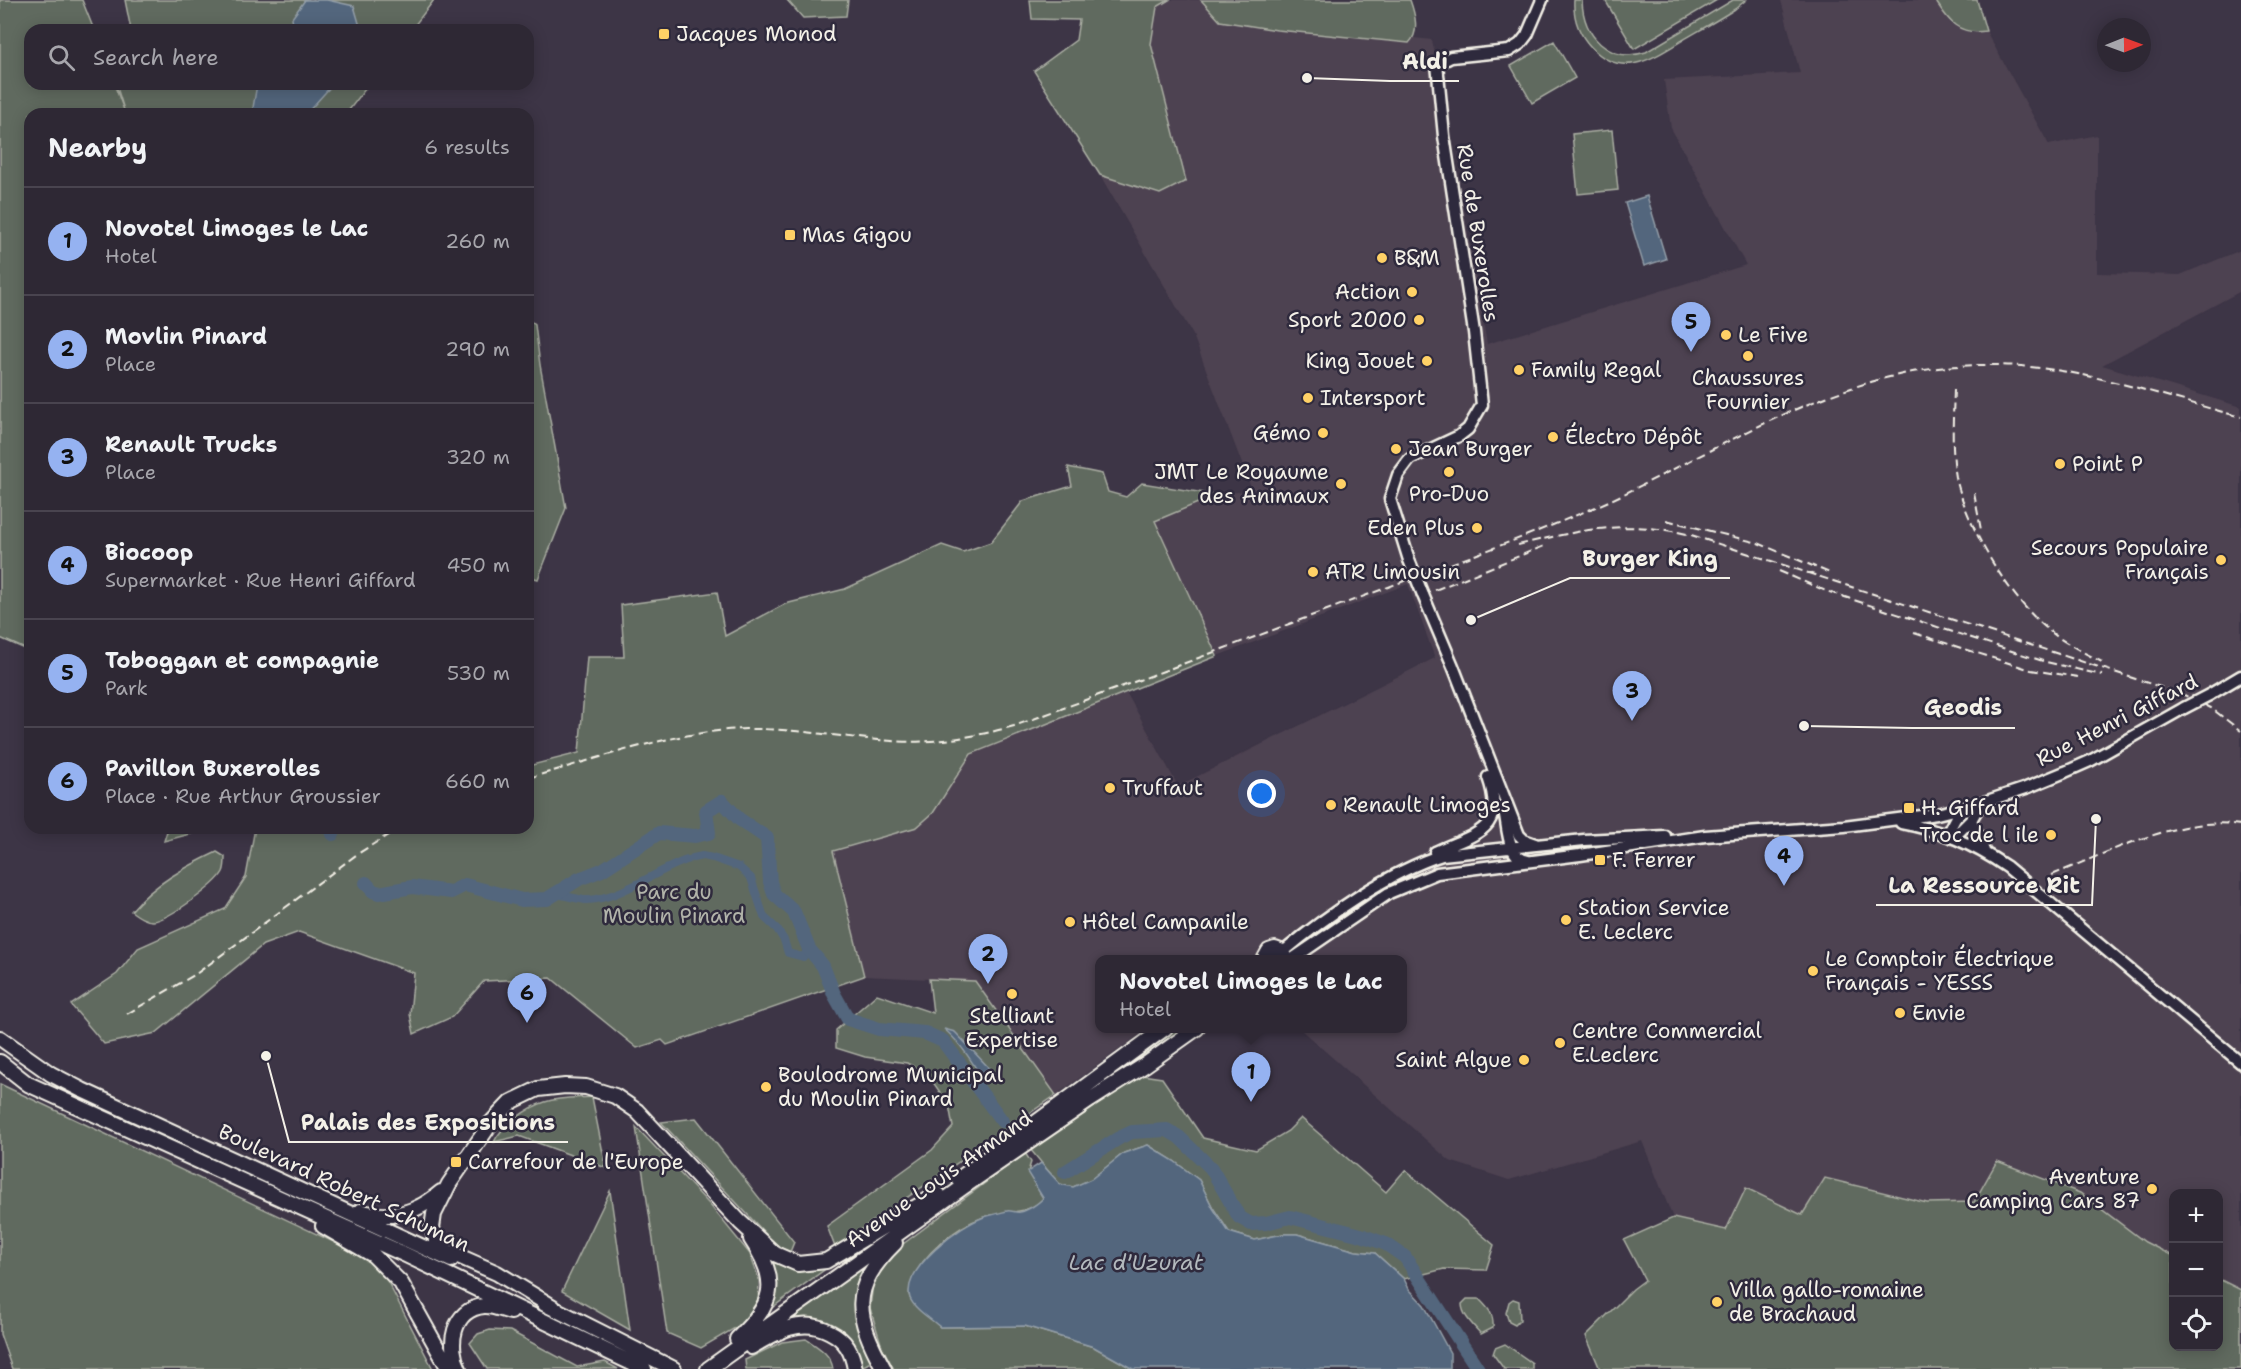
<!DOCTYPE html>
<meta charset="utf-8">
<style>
:root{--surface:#2e2834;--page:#36303c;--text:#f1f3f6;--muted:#a7a6ac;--line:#49444f;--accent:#95b2f1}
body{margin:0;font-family:"Shantell Sans",sans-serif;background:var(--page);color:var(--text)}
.controls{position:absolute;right:18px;bottom:18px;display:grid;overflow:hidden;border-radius:12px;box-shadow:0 3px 15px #0003}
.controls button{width:54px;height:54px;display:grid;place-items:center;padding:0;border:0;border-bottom:2px solid var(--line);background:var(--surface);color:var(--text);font:30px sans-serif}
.compass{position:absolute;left:2097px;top:18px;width:54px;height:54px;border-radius:50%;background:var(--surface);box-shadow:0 3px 15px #0003;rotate:89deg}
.you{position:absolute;left:1262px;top:794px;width:21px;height:21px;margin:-15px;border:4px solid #fff;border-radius:50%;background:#1a73e8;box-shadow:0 0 0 9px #1a73e833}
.badge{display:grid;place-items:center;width:39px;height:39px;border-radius:50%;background:var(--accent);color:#111;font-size:20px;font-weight:700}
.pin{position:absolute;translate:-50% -50px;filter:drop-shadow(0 2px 3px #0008)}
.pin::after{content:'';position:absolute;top:32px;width:21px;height:18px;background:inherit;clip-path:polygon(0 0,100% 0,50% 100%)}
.popup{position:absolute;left:1095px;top:955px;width:312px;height:78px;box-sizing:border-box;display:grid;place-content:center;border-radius:12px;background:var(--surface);filter:drop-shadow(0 2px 4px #0005);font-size:20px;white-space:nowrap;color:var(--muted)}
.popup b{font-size:22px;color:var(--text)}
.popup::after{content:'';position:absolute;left:50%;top:100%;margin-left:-12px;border:12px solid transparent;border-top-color:var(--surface)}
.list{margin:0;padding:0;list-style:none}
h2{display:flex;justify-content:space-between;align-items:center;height:78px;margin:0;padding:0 24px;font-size:26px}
h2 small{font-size:20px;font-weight:400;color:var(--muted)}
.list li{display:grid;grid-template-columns:39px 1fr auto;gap:18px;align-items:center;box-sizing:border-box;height:108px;padding:0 24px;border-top:2px solid var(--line)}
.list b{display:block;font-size:22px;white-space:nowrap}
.list p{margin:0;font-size:20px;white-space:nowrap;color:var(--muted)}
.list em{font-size:20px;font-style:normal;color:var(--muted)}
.icon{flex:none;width:33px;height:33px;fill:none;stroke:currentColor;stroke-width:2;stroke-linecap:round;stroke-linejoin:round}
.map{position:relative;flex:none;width:2241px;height:1369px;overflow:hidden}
.search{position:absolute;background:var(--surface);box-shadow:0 3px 15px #0003;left:24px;top:24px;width:510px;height:66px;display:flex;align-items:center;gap:15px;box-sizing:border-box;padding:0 21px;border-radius:18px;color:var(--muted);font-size:22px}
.panel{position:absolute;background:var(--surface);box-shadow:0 3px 15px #0003;left:24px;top:108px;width:510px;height:726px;border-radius:18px}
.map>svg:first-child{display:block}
.built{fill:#4e4251}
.green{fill:#616a5e;stroke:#aaaea3;stroke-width:1.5}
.water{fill:#52667d;stroke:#939ea8;stroke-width:1.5}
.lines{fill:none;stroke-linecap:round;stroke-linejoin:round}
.canal{stroke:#52667d;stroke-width:8}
.river{stroke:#52667d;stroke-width:14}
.minor-casing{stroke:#f4f1e8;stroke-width:15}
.major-casing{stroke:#f4f1e8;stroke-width:18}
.minor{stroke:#2f2a3d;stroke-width:10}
.major{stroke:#2f2a3d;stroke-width:14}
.rail{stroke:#f4f1e8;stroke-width:2;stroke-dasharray:9 4.5;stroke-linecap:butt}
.minor-bridge-casing{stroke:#f4f1e8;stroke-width:15;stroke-linecap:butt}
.minor-bridge{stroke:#2f2a3d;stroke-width:10}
.poi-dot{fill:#ffd166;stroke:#2f2a3d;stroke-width:2}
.labels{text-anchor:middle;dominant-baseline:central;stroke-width:5;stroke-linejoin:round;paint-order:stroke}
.poi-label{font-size:21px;fill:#f4f1e8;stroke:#2f2a3d;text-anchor:start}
.street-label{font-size:21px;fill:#f4f1e8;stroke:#2f2a3d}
.park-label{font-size:21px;fill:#b2b4aa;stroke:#2f2a3d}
.water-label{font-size:22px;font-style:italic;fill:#b3b9bd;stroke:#2f2a3d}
.leader{fill:none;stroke:#f4f1e8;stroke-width:2}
.callout-dot{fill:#f4f1e8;stroke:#2f2a3d;stroke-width:2}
.callout-label{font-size:22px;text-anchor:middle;font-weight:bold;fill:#f4f1e8;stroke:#2f2a3d;stroke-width:5;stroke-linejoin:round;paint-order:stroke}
</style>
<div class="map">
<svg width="2241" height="1369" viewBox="0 0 2241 1369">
<rect width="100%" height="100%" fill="#3d3546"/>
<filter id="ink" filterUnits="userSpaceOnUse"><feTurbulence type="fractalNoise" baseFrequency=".0167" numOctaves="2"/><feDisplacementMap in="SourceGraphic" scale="12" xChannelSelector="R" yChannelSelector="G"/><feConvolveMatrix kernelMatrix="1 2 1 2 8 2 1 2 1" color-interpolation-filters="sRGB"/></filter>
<g filter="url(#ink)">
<path class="built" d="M1169,0H1201L1277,30L1409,43L1414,38L1432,40L1452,142L1487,344L1746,265L1671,128L1664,80L1800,73L1781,0H1935L1951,24L1972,33L1986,31L2049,145L2097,135V273L2180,275L2241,250V291L2102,365L2241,407V668L2230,674L2241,687V1290L2219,1279L2218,1194H2174L2173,1256L2145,1242L2080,1193L1996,1161L1974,1202L1927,1203L1825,1178L1803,1215L1726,1230L1673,1218L1642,1141L1509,1180L1450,1161L1300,1029L1402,1028V960H1100V1028L1147,1029L1056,1095L975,981L864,976L833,851L870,842L933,813L971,754L1126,692L1178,786L1435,658L1408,584L1217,656L1155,521L1217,495L1252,490L1193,335L1100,175L1160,194L1186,181L1151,44L1157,7Z"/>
<path class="green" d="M0,0H82L94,30H30V84H114L124,110L116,84H369L346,114H30V651L0,638Z
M125,0H434L411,30H131Z
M787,0H848L846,16L803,18Z
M1030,0H1169L1157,7L1151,44L1186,181L1160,194L1100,175L1034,71L1076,40L1079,20L1032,19Z
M1201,0H1410C1415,14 1420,32 1409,43L1277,30L1220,21Z
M1574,0H1582C1583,36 1609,64 1646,52L1733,0H1746L1735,9C1718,20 1700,30 1683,40C1652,59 1622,80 1591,47C1579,34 1573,17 1574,0Z
M1605,0H1717L1634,49Z
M1935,0H1977L1986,31C1958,35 1949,22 1935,0Z
M1554,41L1575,78L1532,103L1511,66Z
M1612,130L1618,190L1578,194L1572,134Z
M528,319L535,325L540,365L566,508L538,579L528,576Z
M1068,467L1102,474L1108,492L1126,497L1142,483L1217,495L1155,521L1217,656L971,754L933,813L917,827L833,851L864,976L667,1045L662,1040L637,1048L551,978L484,981L452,1017L414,1034L410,1014L414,973L299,932L263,945L156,1033L104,1044L71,1005L117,974L138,948L225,909L246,877L255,828H528V766L579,753L587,657H624L621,605L717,592L725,636L785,604L845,589L942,545L963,552L991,542L1023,501L1072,486Z
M168,828H206L205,830L164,841Z
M217,852L225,857C225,862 225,868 223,872C216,885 168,920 153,921C145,921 138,916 131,911C154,884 185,867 217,852Z
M929,979L975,981L1056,1095L835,1247L827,1226L932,1150L953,1127L949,1105L928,1075L907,1063L865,1057L836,1048V1030L877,994L933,1013Z
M1170,1029H1190L884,1237Z
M1142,1075L1162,1078L1203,1138L1256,1150L1288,1131L1301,1118L1386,1192L1405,1170L1494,1245L1486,1270L1444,1269L1404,1279L1375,1253L1356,1251L1297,1234H1283L1255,1240L1229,1232L1213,1208L1199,1180L1174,1161L1148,1145L1124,1153L1091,1180L1073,1187L1059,1184L1030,1149Z
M0,1084L378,1263L433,1369H12L0,1334Z
M592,1097L606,1168L519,1136L494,1142C501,1126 529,1107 545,1102C560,1097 577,1098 592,1097Z
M696,1118L794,1242L790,1252L777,1246L661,1122Z
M636,1127L710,1205L750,1254L759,1279L758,1306L742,1324L701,1348L667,1333Z
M1025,1153L1031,1162L1028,1172L1044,1198C1030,1215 1004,1211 984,1217C955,1227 921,1255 911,1284C910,1288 908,1294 910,1298C914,1306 933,1320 940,1327L1025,1326L1094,1347L1133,1369H894L882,1347L870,1308L874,1276L891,1253Z
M1997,1161L2080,1193L2145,1242L2173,1256L2174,1346H2218L2219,1279L2241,1290V1369H1600L1586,1336L1633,1289L1645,1280L1624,1240L1673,1218L1726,1230L1746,1188L1802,1215L1825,1178L1927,1203L1974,1202Z
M610,1191L630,1330L562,1291Z
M765,1251L786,1264L845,1255L766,1312Z
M872,1260L860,1292L876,1359L860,1368L845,1336L788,1322Z
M1467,1299H1479C1489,1309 1494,1314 1493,1328L1481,1334C1473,1325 1462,1315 1462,1304Z
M1513,1299L1519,1301L1520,1320L1515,1325L1509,1322L1506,1313L1509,1302Z
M490,1330L510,1331L577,1367L605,1362L618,1369H487L470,1343L478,1334Z
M806,1339C818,1347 831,1354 833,1369H746L745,1360L782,1342Z
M1505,1344L1532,1363V1369H1504L1493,1354L1495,1348Z"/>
<path class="water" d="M305,0H327L354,6L361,30H288L293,25L292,18Z
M257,84H333L306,114H252Z
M1647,196L1666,259L1644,266L1625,203Z
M944,1029L955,1032L989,1068L980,1075C970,1058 959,1041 944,1029Z
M1148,1145L1174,1161L1199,1180L1213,1208L1229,1232L1255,1240L1283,1234H1297L1356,1251L1375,1253L1404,1279L1409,1289L1424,1305L1450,1353V1369H1133L1094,1347L1025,1326L940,1327C931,1319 914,1309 910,1298C901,1269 961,1225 984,1217C991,1215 999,1213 1007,1211C1011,1210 1016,1213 1020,1212C1027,1211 1039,1203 1043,1198L1027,1172L1041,1163L1060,1184L1073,1187L1091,1179L1124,1153Z"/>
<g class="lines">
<path class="canal" d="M693,858L702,856L713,858L739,867L751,878L764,917L777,929L784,940L788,953L803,957L809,949
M557,894C566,896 576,899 585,900C618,901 656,870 687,860"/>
<path class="river" d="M330,828L333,834
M366,883L373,891L379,893L412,887L451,892L465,885L522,900L547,899L579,879L602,870L659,833L695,836L709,833L706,811L722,801L739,819L767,838L770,882L774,894L794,912L809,949L823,966L834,994L848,1019L879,1029L925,1033L943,1041L1002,1121
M1065,1172L1119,1138L1132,1132L1167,1130L1179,1137L1211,1168L1239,1217L1251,1224L1266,1223L1290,1217L1361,1235L1386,1244L1405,1257L1478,1369"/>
<g class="minor-casing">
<path id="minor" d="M1409,560L1390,499L1398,475L1410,459L1459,436L1468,429L1482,405L1474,332L1444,136L1437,64L1451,57L1509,51L1520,44L1527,35L1542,0
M1423,595L1453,666L1519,835L1524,840L1535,844
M2209,695L2241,676
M1505,815C1508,831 1508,858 1528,861
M1971,820L1984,851
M1901,823C1941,830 1973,844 2007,867L2241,1063
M1947,834L1956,817L1965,809
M1954,837L1971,820L1981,803
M1435,852C1476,833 1507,831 1488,777
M1283,952C1325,917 1390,871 1442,855L1584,840L1665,836
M1291,960L1389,893L1437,873L1580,855L1705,836L1844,826L1937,814L1981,803L2026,788L2065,772L2090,761L2184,708"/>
</g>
<g class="major-casing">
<path id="major" d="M1264,960L1269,951L1275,949L1283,952L1286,960
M0,1038L51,1074L82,1090L451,1260
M0,1062L28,1084L406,1255L644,1369
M959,1179L1165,1028
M360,1211C391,1221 417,1213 441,1192
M323,1226L373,1255L401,1283L449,1369
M545,1304L674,1369
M553,1307L497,1273L447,1251L436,1239L432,1228L434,1214L449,1184L491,1123L511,1102L538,1089L565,1086L586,1087L615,1096L637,1111L740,1222L775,1254L798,1264L826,1261L938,1194
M737,1339C773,1304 781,1283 751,1239
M751,1347C776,1332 802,1316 830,1332C846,1340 852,1352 855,1369
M459,1369C447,1346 452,1309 484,1306C493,1305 502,1310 511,1312
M708,1369L966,1185L1090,1100L1145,1065L1197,1028
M884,1369C855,1316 849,1288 895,1243"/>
</g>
<use href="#minor" class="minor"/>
<use href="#major" class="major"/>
<path class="rail" d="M1954,390C1953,419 1951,448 1956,477C1967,528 2009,599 2051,632C2066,644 2085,653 2102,662
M1974,493L1981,530
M1666,520L1758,543L1832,574
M1518,545C1580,530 1627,519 1691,535L2182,694L2211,708L2241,731
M1779,571L1826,591L2046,662L2102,675
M1435,590L1544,546
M1914,633L2031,670L2078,677
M528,778C599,759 672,731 746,729C795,728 843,738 892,741C933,744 975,737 1014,726C1133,683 1251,638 1370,594C1437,568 1506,545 1572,517C1697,466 1809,381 1947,367C2054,356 2140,390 2241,417
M2052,875C2107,853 2180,815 2241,825
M127,1014L196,974L356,855L399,828"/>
<g class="minor-bridge-casing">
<path id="minor-bridge" d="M1409,560L1423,595
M2184,708L2209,695"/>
</g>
<use href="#minor-bridge" class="minor-bridge"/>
</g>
</g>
<g class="poi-dot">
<rect x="658" y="28" width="12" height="12" rx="3"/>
<rect x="784" y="229" width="12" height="12" rx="3"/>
<circle cx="1382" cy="258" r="6"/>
<circle cx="1412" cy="292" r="6"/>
<circle cx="1419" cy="320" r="6"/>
<circle cx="1726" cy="335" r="6"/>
<circle cx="1748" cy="356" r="6"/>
<circle cx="1427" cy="361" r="6"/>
<circle cx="1519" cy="370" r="6"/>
<circle cx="1308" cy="398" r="6"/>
<circle cx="1323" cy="433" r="6"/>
<circle cx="1553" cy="437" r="6"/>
<circle cx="1396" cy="449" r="6"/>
<circle cx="2060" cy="464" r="6"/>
<circle cx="1449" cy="472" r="6"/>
<circle cx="1341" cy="484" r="6"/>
<circle cx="1477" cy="528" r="6"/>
<circle cx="2221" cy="560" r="6"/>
<circle cx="1313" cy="572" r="6"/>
<circle cx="1110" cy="788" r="6"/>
<circle cx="1331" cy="805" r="6"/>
<rect x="1903" y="802" width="12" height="12" rx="3"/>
<circle cx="2051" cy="835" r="6"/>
<rect x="1594" y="854" width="12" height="12" rx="3"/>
<circle cx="1566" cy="920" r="6"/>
<circle cx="1070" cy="922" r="6"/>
<circle cx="1813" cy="971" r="6"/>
<circle cx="1012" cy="994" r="6"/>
<circle cx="1900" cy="1013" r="6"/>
<circle cx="1560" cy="1043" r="6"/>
<circle cx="1524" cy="1060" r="6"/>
<circle cx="766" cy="1087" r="6"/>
<rect x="450" y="1156" width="12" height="12" rx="3"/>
<circle cx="2152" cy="1189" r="6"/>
<circle cx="1717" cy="1302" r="6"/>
</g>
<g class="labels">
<g class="poi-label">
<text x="676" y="34">Jacques Monod</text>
<text x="802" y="235">Mas Gigou</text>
<text x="1394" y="258">B&amp;M</text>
<text x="1400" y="292" text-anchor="end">Action</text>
<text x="1407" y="320" text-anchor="end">Sport 2000</text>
<text x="1738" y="335">Le Five</text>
<text x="1415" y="361" text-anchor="end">King Jouet</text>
<text x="1531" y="370">Family Regal</text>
<text x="1748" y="378" text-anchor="middle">Chaussures<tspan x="1748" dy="24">Fournier</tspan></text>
<text x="1320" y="398">Intersport</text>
<text x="1311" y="433" text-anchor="end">Gémo</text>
<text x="1565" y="437">Électro Dépôt</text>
<text x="1408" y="449">Jean Burger</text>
<text x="2072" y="464">Point P</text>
<text x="1329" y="472" text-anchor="end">JMT Le Royaume<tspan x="1329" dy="24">des Animaux</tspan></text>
<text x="1449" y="494" text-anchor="middle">Pro-Duo</text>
<text x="1465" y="528" text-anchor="end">Eden Plus</text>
<text x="2209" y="548" text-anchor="end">Secours Populaire<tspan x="2209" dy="24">Français</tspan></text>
<text x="1325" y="572">ATR Limousin</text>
<text x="1122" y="788">Truffaut</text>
<text x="1343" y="805">Renault Limoges</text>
<text x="1921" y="808">H. Giffard</text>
<text x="2039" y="835" text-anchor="end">Troc de l ile</text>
<text x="1612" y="860">F. Ferrer</text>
<text x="1578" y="908">Station Service<tspan x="1578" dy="24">E. Leclerc</tspan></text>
<text x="1082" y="922">Hôtel Campanile</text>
<text x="1825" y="959">Le Comptoir Électrique<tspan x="1825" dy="24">Français - YESSS</tspan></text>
<text x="1912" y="1013">Envie</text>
<text x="1012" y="1016" text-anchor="middle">Stelliant<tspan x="1012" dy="24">Expertise</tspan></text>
<text x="1572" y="1031">Centre Commercial<tspan x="1572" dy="24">E.Leclerc</tspan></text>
<text x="1512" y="1060" text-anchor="end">Saint Algue</text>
<text x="778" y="1075">Boulodrome Municipal<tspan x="778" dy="24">du Moulin Pinard</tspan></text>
<text x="468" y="1162">Carrefour de l'Europe</text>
<text x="2140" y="1177" text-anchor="end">Aventure<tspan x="2140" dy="24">Camping Cars 87</tspan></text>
<text x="1729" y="1290">Villa gallo-romaine<tspan x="1729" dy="24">de Brachaud</tspan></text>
</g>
<g class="street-label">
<text transform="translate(1478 233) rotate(81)">Rue de Buxerolles</text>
<text transform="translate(2117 720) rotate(-27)">Rue Henri Giffard</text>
<text transform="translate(939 1179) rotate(-35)">Avenue Louis Armand</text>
<text transform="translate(344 1188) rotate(25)">Boulevard Robert Schuman</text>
</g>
<g class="park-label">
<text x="674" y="892">Parc du<tspan x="674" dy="24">Moulin Pinard</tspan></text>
</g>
<g class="water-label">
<text x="1136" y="1262">Lac d'Uzurat</text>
</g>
</g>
<path class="leader" d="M1307 78L1390 81H1459M1471 620L1570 578H1730M1804 726L1912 728H2015M2096 819L2092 905H1876M266 1056L289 1142H568"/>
<g class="callout-dot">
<circle cx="1307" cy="78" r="6"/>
<circle cx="1471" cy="620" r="6"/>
<circle cx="1804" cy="726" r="6"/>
<circle cx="2096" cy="819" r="6"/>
<circle cx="266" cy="1056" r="6"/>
</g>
<g class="callout-label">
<text x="1425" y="69">Aldi</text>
<text x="1650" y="566">Burger King</text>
<text x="1963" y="715">Geodis</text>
<text x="1984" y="893">La Ressource Rit</text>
<text x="428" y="1130">Palais des Expositions</text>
</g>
</svg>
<div class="controls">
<button>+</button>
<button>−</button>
<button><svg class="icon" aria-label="locate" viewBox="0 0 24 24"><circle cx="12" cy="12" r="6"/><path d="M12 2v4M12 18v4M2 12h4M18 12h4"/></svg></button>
</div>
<svg class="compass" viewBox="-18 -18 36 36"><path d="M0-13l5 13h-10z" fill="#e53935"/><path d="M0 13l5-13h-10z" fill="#a7a6ac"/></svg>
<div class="you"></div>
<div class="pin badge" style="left:1251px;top:1102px">1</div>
<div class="popup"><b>Novotel Limoges le Lac</b>Hotel</div>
<div class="pin badge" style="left:988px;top:984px">2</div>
<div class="pin badge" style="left:1632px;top:721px">3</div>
<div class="pin badge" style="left:1784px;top:886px">4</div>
<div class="pin badge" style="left:1691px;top:352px">5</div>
<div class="pin badge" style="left:527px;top:1023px">6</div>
<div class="search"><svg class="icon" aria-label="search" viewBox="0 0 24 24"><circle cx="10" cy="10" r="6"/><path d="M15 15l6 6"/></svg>Search here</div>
<section class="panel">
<h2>Nearby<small>6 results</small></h2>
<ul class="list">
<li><span class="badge">1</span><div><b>Novotel Limoges le Lac</b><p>Hotel</p></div><em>260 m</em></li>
<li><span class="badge">2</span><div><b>Movlin Pinard</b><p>Place</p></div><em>290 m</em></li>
<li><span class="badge">3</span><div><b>Renault Trucks</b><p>Place</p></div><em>320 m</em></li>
<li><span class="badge">4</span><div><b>Biocoop</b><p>Supermarket · Rue Henri Giffard</p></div><em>450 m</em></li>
<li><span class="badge">5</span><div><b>Toboggan et compagnie</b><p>Park</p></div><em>530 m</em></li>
<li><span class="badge">6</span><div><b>Pavillon Buxerolles</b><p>Place · Rue Arthur Groussier</p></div><em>660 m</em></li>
</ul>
</section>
</div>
